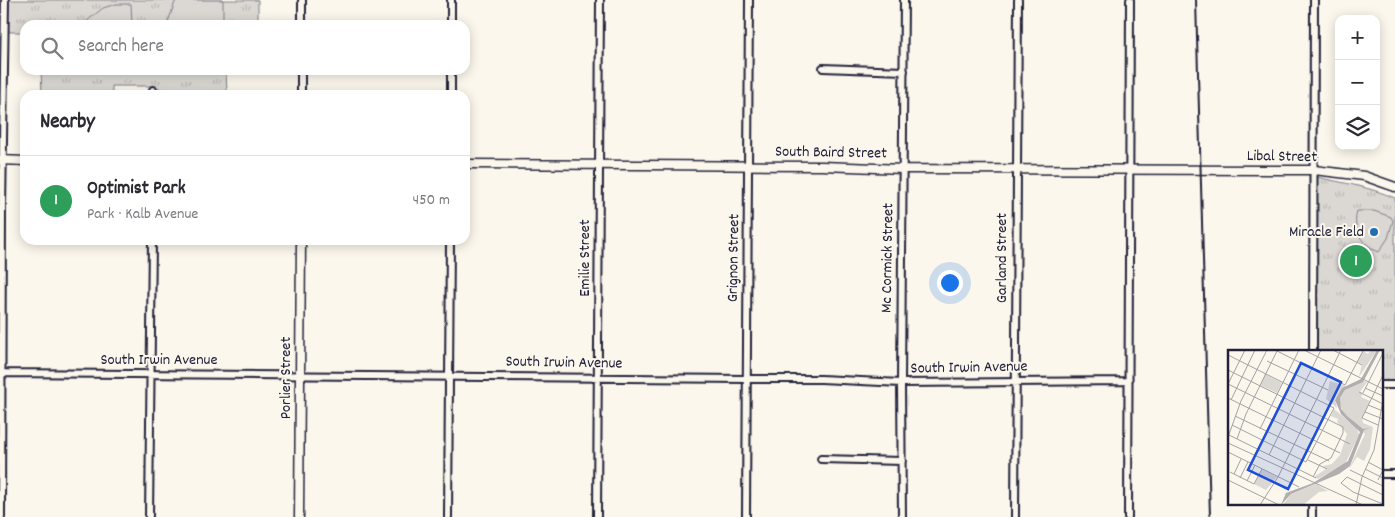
<!DOCTYPE html>
<meta charset="utf-8">
<style>
:root{--surface:#fff;--page:#f2f2f3;--text:#2b2b33;--muted:#7c7c81;--line:#e1e1e2;--accent:#1f6fb2}
body{margin:0;font-family:Dekko,sans-serif;background:var(--page);color:var(--text)}
.controls{position:absolute;right:15px;top:15px;display:grid;overflow:hidden;border-radius:10px;box-shadow:0 2px 12px #0003}
.controls button{width:45px;height:45px;display:grid;place-items:center;padding:0;border:0;border-bottom:1px solid var(--line);background:var(--surface);color:var(--text);font:25px sans-serif}
.you{position:absolute;left:949px;top:282px;width:18px;height:18px;margin:-12px;border:4px solid #fff;border-radius:50%;background:#1a73e8;box-shadow:0 0 0 8px #1a73e833}
.badge{display:grid;place-items:center;width:32px;height:32px;border-radius:50%;background:var(--accent);color:#fff;font-size:16px;font-weight:700}
.pin{position:absolute;translate:-50% -50%;border:2px solid #fff;box-shadow:0 1px 5px #0006}
.list{margin:0;padding:0;list-style:none}
h2{display:flex;justify-content:space-between;align-items:center;height:65px;margin:0;padding:0 20px;font-size:21px}
h2 small{font-size:16px;font-weight:400;color:var(--muted)}
.list li{display:grid;grid-template-columns:32px 1fr auto;gap:15px;align-items:center;box-sizing:border-box;height:90px;padding:0 20px;border-top:1px solid var(--line)}
.list b{display:block;font-size:19px;white-space:nowrap}
.list p{margin:0;font-size:16px;white-space:nowrap;color:var(--muted)}
.list em{font-size:16px;font-style:normal;color:var(--muted)}
.icon{flex:none;width:28px;height:28px;fill:none;stroke:currentColor;stroke-width:2;stroke-linecap:round;stroke-linejoin:round}
.map{position:relative;flex:none;width:1395px;height:517px;overflow:hidden}
.search{position:absolute;background:var(--surface);box-shadow:0 2px 12px #0003;left:20px;top:20px;width:450px;height:55px;display:flex;align-items:center;gap:12px;box-sizing:border-box;padding:0 18px;border-radius:15px;color:var(--muted);font-size:19px}
.panel{position:absolute;background:var(--surface);box-shadow:0 2px 12px #0003;left:20px;top:90px;width:450px;height:155px;border-radius:15px}
.map>svg:first-child{display:block}
.park{fill:url(#park-tufts);stroke:#7e7d87}
.garden{fill:#dbd8d3;stroke:#7e7d87}
.lines{fill:none;stroke-linecap:round;stroke-linejoin:round}
.minor-casing{stroke:#22223b;stroke-width:10}
.tertiary-casing{stroke:#22223b;stroke-width:11}
.minor{stroke:#fbf7ec;stroke-width:6}
.tertiary{stroke:#fbf7ec;stroke-width:8}
.rail{stroke:#22223b;stroke-width:2}
.poi-dot{fill:#1f6fb2;stroke:#fbf7ec;stroke-width:2}
.labels{text-anchor:middle;dominant-baseline:central;stroke-width:4;stroke-linejoin:round;paint-order:stroke}
.street-label{font-size:16px;fill:#22223b;stroke:#fbf7ec}
.poi-label{font-size:16px;fill:#22223b;stroke:#fbf7ec;text-anchor:end}
.inset-road{fill:none;stroke:#a4a2a5;stroke-width:1}
.view{fill:#1d4ed8;fill-opacity:0.15;stroke:#1d4ed8;stroke-width:2.5}
.inset-edge{fill:none;stroke:#22223b;stroke-width:2.5}
</style>
<div class="map">
<svg width="1395" height="517" viewBox="0 0 1395 517">
<defs>
<pattern id="park-tufts" width="24" height="20" patternUnits="userSpaceOnUse" patternTransform="scale(1.25)"><rect width="24" height="20" fill="#dbd8d3"/><path d="M3 7l-1-3M5 7V3M7 7l1-3M15 17l-1-3M17 17v-4M19 17l1-3" fill="none" stroke="#bcb9b6"/></pattern>
</defs>
<rect width="100%" height="100%" fill="#fbf7ec"/>
<filter id="ink" filterUnits="userSpaceOnUse"><feTurbulence type="fractalNoise" baseFrequency=".02" numOctaves="2"/><feDisplacementMap in="SourceGraphic" scale="10" xChannelSelector="R" yChannelSelector="G"/><feConvolveMatrix kernelMatrix="1 2 1 2 8 2 1 2 1" color-interpolation-filters="sRGB"/></filter>
<g filter="url(#ink)">
<path class="park" d="M8,0H258V25H25V32H8Z
M41,70H226L227,93L163,91L157,86H112V95H42Z
M1317,177C1343,183 1370,187 1395,198V382L1381,381V351H1317Z"/>
<path class="garden" d="M178,0H223V25H167L175,2Z
M116,4H131L132,25H82L103,8Z
M1357,211H1374L1391,217L1393,221L1388,238L1379,252C1361,245 1352,229 1357,211Z"/>
<g class="lines">
<g class="minor-casing">
<path id="minor" d="M302,25V0
M451,25V0
M823,68L904,71
M153,95V90
M301,95V70
M451,95V70
M1313,351L1314,0
M0,373L746,379H821L901,383L1128,381
M1381,385H1395
M821,459L902,461
M1381,474H1395
M1,517L2,209L5,0
M149,517L152,240
M448,517L450,240
M597,517L600,0
M746,517L749,0
M902,517L901,383L904,0
M1015,517L1018,0
M1128,517L1130,0
M1312,517V503"/>
</g>
<g class="tertiary-casing">
<path id="tertiary" d="M0,160L25,161
M465,164L822,166L903,169L1314,170L1364,176L1395,187
M299,517L301,240"/>
</g>
<use href="#minor" class="minor"/>
<use href="#tertiary" class="tertiary"/>
<path class="rail" d="M1196,0L1210,517"/>
</g>
</g>
<circle class="poi-dot" cx="1374" cy="232" r="5"/>
<g class="labels">
<g class="street-label">
<text transform="translate(831 153) rotate(1)">South Baird Street</text>
<text transform="translate(1282 157) rotate(1)">Libal Street</text>
<text transform="translate(585 258) rotate(-90)">Emilie Street</text>
<text transform="translate(734 258) rotate(-89)">Grignon Street</text>
<text transform="translate(888 258) rotate(-89)">Mc Cormick Street</text>
<text transform="translate(1002 258) rotate(-90)">Garland Street</text>
<text x="159" y="360">South Irwin Avenue</text>
<text transform="translate(564 363) rotate(1)">South Irwin Avenue</text>
<text transform="translate(969 368) rotate(-1)">South Irwin Avenue</text>
<text transform="translate(286 378) rotate(-90)">Porlier Street</text>
</g>
<g class="poi-label">
<text x="1364" y="232">Miracle Field</text>
</g>
</g>
<g transform="translate(1228 350)">
<rect width="155" height="155" fill="#fbf7ec"/>
<path d="M88,134L100,141L91,142L75,155H55L63,144Z" fill="#dbd8d3"/>
<path d="M143,0H149L131,27L134,14L129,12L135,1L140,4ZM37,24L54,33L49,43L32,35ZM102,31L118,36L107,49L109,58L98,49ZM136,31L139,32L132,42L135,43L133,47L142,51L134,68L135,73L145,77L142,99L136,111L129,107L121,119L137,84L114,61L111,50L117,40ZM106,59L129,78L131,85L117,114L90,129L86,127L98,119L95,116L104,114L112,105L119,84L109,72L110,69L103,66ZM34,119L49,127L38,140L26,134Z" fill="#dbd8d3"/>
<path d="M149,0H152L135,32L117,40L112,48L113,59L119,66L135,79L142,78L136,80L122,116L111,124L63,144L53,155L58,143L85,133L120,111L132,82L113,64L107,50L114,38L133,29Z" fill="#b1aeb0"/>
<path class="inset-road" d="M47,0L117,35L135,1M76,0L155,39M105,0L134,15M0,5L106,58L78,112L4,75M39,11L100,40M0,20L115,77V83L103,108L92,114L85,127M0,34L122,94M0,34L17,0M137,38L155,46M131,42L155,54M135,43L155,3M0,48L112,103M3,50L27,0M140,55L155,61M137,62L155,69M7,66L101,111M150,75L134,68L155,25M32,79L71,0M1,85L88,128M0,87L13,51L39,0M9,89L18,64L49,1M0,93L135,155M0,102L71,137M41,105L93,0M80,110L99,119M140,112L155,120L150,130M137,119L155,128M122,120L155,136M2,122L26,134L34,119M6,124L13,109M12,128L20,112M0,130L51,155M19,131L27,115M155,145L119,127L113,133L125,142L155,154M32,155L50,127L113,0M128,155L134,127L146,100L155,50"/>
<path class="view" d="M73,13L113,32L60,139L20,120Z"/>
<rect width="155" height="155" class="inset-edge"/>
</g>
</svg>
<div class="controls">
<button>+</button>
<button>−</button>
<button><svg class="icon" aria-label="layers" viewBox="0 0 24 24"><path d="M12 4l9 5-9 5-9-5zM3 14l9 5 9-5"/></svg></button>
</div>
<div class="you"></div>
<div class="pin badge" style="left:1356px;top:261px;background:#2e9e5b">1</div>
<div class="search"><svg class="icon" aria-label="search" viewBox="0 0 24 24"><circle cx="10" cy="10" r="6"/><path d="M15 15l6 6"/></svg>Search here</div>
<section class="panel">
<h2>Nearby<small></small></h2>
<ul class="list">
<li><span class="badge" style="background:#2e9e5b">1</span><div><b>Optimist Park</b><p>Park · Kalb Avenue</p></div><em>450 m</em></li>
</ul>
</section>
</div>
